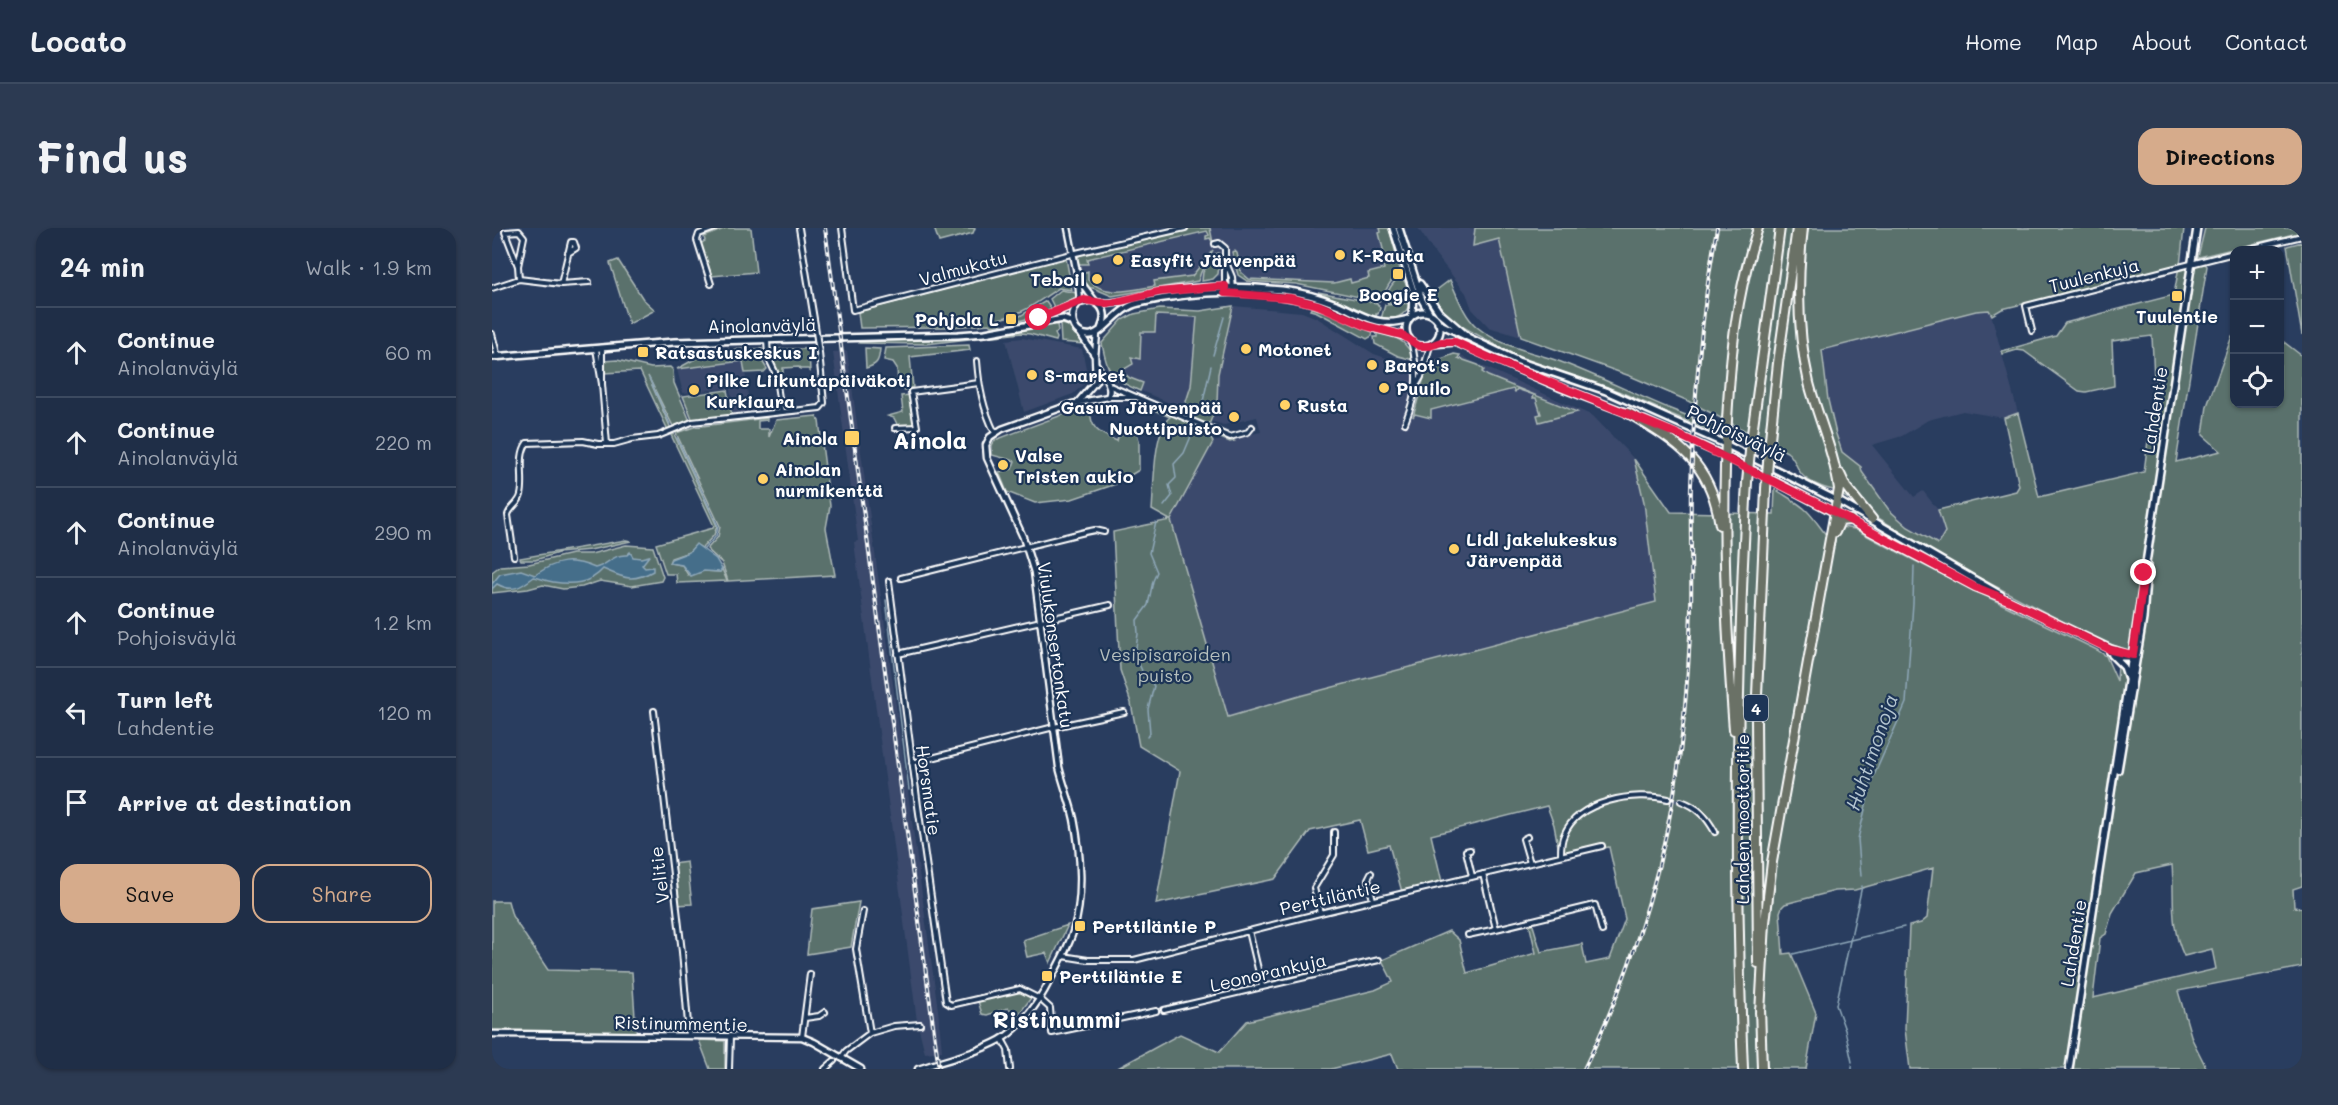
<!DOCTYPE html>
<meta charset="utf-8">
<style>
:root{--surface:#1f2e47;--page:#2c3a52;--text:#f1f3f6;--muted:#a1a8b4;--line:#3c4a60;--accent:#d6ab8b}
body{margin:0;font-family:Mali,sans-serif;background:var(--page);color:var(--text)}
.controls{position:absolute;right:18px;top:18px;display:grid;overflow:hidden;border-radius:12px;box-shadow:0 2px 4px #0004}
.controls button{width:54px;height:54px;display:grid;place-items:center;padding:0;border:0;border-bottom:2px solid var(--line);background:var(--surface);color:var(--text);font:30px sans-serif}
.stop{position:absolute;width:18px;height:18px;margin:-14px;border:4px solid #e11d48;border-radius:50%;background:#fff}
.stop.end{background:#e11d48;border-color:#fff;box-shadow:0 2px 6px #0008}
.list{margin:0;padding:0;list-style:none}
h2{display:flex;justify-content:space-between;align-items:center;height:78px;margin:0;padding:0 24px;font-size:26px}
h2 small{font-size:20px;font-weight:400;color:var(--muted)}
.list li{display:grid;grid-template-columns:39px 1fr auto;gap:18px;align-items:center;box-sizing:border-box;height:90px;padding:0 24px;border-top:2px solid var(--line)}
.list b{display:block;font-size:22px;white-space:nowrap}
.list p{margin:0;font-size:20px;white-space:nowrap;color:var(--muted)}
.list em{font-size:20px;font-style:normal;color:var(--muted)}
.actions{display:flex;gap:12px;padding:18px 24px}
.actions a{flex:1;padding:14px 0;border:2px solid var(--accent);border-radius:18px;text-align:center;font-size:21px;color:var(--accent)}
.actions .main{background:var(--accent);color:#111}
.icon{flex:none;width:33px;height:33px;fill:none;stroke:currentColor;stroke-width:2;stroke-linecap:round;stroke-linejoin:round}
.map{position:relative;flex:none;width:1810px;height:841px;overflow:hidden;border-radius:18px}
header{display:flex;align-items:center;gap:36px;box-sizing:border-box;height:84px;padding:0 30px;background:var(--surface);border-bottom:2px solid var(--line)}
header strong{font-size:28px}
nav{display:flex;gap:33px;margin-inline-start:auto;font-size:21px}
.intro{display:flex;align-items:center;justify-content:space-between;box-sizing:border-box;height:144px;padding:0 36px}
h1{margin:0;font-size:42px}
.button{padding:15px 27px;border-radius:18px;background:var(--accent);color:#111;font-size:21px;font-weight:700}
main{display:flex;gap:36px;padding:0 36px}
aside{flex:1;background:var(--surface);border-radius:18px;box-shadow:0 2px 4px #0004}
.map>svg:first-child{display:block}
.built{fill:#3b4a6c}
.green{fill:#5a716c;stroke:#acb8b6;stroke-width:1.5;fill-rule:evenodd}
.water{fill:#446e8a;stroke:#8fa8b9;stroke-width:1.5}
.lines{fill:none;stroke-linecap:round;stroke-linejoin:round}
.stream{stroke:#8fa8b9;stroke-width:1.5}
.minor-tunnel{stroke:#495a77;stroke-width:4;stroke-dasharray:4 2;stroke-linecap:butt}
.minor-casing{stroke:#fff;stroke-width:8}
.tertiary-casing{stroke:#fff;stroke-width:9}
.secondary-casing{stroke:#fff;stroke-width:10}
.motorway-casing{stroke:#fff;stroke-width:12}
.minor{stroke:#1d3557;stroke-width:4}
.tertiary{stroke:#1d3557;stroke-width:4.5}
.secondary{stroke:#1d3557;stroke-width:5}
.motorway{stroke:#6a7166;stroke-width:8}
.rail-casing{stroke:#fff;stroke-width:4}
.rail{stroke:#1d3557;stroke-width:1.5;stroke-dasharray:4.5;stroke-linecap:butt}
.minor-bridge-casing{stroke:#fff;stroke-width:8;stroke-linecap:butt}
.motorway-bridge-casing{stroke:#fff;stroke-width:12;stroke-linecap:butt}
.minor-bridge{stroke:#1d3557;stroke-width:4}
.motorway-bridge{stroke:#6a7166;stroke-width:8}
.route{stroke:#e11d48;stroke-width:8}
.poi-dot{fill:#ffd166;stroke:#1d3557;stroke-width:2}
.labels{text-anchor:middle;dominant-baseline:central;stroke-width:4.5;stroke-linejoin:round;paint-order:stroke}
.shield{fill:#1d3557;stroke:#bbc2cd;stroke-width:1.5}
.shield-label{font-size:16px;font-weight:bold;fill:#fff}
.poi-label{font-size:18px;font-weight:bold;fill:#fff;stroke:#1d3557;text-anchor:start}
.street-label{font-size:18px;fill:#fff;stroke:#1d3557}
.park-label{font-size:18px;fill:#b5bfbd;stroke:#1d3557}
.water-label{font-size:20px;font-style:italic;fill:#b4c5d0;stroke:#1d3557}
.district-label{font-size:24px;font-weight:bold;fill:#fff;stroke:#1d3557}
</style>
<header>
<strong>Locato</strong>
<nav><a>Home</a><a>Map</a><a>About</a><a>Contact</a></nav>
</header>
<div class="intro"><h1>Find us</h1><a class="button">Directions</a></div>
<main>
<aside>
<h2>24 min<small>Walk · 1.9 km</small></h2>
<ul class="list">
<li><svg class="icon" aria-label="ahead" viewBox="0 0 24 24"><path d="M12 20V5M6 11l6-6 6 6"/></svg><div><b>Continue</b><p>Ainolanväylä</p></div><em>60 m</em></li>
<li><svg class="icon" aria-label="ahead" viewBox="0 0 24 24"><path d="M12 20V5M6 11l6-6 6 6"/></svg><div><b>Continue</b><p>Ainolanväylä</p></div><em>220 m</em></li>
<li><svg class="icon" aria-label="ahead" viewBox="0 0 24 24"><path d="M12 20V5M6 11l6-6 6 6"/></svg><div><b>Continue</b><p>Ainolanväylä</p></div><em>290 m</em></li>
<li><svg class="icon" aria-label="ahead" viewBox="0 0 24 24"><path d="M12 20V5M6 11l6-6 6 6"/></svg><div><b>Continue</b><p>Pohjoisväylä</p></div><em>1.2 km</em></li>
<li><svg class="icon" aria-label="left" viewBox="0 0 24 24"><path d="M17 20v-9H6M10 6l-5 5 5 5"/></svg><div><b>Turn left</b><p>Lahdentie</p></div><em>120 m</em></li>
<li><svg class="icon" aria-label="arrive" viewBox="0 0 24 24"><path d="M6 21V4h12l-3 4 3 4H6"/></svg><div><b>Arrive at destination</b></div></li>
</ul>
<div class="actions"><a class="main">Save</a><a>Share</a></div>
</aside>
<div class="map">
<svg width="1810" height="841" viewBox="0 0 1810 841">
<rect width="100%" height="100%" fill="#293d5f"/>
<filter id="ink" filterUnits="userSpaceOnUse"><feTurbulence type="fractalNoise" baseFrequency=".0167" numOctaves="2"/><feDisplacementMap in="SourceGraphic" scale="12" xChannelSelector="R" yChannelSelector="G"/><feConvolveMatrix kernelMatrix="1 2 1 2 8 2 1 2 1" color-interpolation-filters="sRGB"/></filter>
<g filter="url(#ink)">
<path class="built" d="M704,0H891L900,44L852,58L758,52L748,45L620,65L592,54L585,31L588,28Z
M926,0H983L981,18L1006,11L1029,109L997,99L980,81L974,65L944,27Z
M741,78L810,84L825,90L882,126L927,141L964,126L1101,188L1142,231L1152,274L1164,374L811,467L735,489L679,292L721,214L769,204L765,189L732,197L719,193L725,176L726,146Z
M1498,82L1526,185L1512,190L1471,183L1436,192L1410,208L1380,217L1422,269L1431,263L1446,282L1453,304L1446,317L1416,299L1397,282L1370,244L1369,239L1349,224L1336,172L1330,122L1484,83Z
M663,87L706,88L699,158L692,181L628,154L627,126Z
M530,110L590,121L595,145L592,156L581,166L532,184L514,112Z
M355,123L446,782L450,823L433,825L425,793L362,314L366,313L341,124Z
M252,133L258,186L241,188L238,160L191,165L185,141Z"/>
<path class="green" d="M234,0H259L264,44L220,48L208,16L213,13L212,9Z
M442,0H483L481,5L447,14Z
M698,0H718L721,15L718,10L714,11V8L717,7L715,3L595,31L596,36H586L584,31L588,27Z
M888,0H897L908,41V45C893,56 895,65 887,73L804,56L755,53L746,47L740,24L743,23L745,25L749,44L757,51L842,55L858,51L859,55L877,50L876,45L892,41L888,27L892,25L887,5L889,4Z
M983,0H1692L1688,38L1706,29L1713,0H1810V4L1707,29L1715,38L1684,234L1729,223L1711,207L1715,178L1740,108L1742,107V176H1788V111L1810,128V658L1801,661L1802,679L1810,680V739L1686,763L1700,811L1715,841H1418L1413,801L1417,698L1429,695L1435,690L1441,640L1363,662L1343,663L1293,676L1290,679L1288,684L1291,726L1299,725L1324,785L1314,841H906L900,826L839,841H624L688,806L727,824L755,793L883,762L901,754L890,732L957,703L967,712L975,745L1044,725L1037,695L1040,694L1049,724L1090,716L1094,736L1118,731L1133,691L1117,619L1068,629L1062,597L1055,578L939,607L950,654L910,664L897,617L876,622L868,592L818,603L783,651L664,676L688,543L647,518L639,475L628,442L621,304L678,292L660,282C662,260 661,202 678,189L657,180V178L680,188L692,180L699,158L705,89L664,87L663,104H649L648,131L639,129L641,136L629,143L638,150L651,155L648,163C619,151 615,145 610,115L630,92L642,86L668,81L708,83L741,78L726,146L725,176L715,202L742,213L738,214L714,204L721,214L679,292L736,489L811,467L1164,374L1152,274L1142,231L1179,284L1282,286L1283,261C1293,268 1306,274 1315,283C1325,293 1332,306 1342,316L1346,302L1349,299L1363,301C1442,345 1524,382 1605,422L1614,428L1625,453L1627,419L1608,413L1455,333L1342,262C1333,261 1313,253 1308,244C1303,237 1303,230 1295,224L1194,172L1138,148L1029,109L1007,11L981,18ZM1687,38L1682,67L1573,95L1564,108L1510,123L1511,126L1525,122L1532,123L1587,163L1594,164L1622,158L1620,113L1660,108L1662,151L1666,162V182L1660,181L1652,244L1547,269L1526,185L1512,190L1527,258L1524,263L1446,282L1453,304L1446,316L1416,299L1397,282L1370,244L1369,239L1350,224L1344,206L1336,172L1330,122L1484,83L1497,82L1500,87L1510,81ZM1680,637C1683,671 1677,696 1692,728L1720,721L1724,741L1601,770L1608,710L1614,706L1620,685L1644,645Z
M1810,14V107L1795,18Z
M721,22L709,44L706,53L620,68L601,60H595L588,46L596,43V52C615,70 639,62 663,58L662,53L700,48Z
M726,25L728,28L726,46L721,51L710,53L711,44L723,26Z
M572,30H574L580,62L567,60C544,74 533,86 506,91V94H510V96L500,98L498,96L457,99L368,100L366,84Z
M126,32L151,71L163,82L137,96L118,35Z
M909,48L916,59L918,71L904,75H896L893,70C897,61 901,53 909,48Z
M958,52C965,67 972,88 985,99C1009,119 1041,124 1069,134C1124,155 1175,183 1231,200L1230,203H1218L1126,163L1028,130L962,94L938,67Z
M569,62L585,65L583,70L563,81L558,71Z
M826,64L885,75L888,80L886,86H884L885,90Z
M554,73L561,83L527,93L526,89Z
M918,75C914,88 902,92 889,91L893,77Z
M819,80L839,85L881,103L880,108L875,111L825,84L818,82Z
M565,96L566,103L563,106L565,110L564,113L538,106L529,105L434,116L367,115V114L466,110Z
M568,96L575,97L593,116L569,114Z
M885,105C903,108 916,112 921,132L906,128L883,116L882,109H885Z
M477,117L478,122L418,129L421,159L412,162L406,158L405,140L401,134L392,132L394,120Z
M373,120L388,121C387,132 386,137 374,140Z
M270,121V133L275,141L272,144L253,145L251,133L185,141L219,122Z
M280,121H317L318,143L316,141H308L307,139L291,140V145H287L280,131Z
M962,126L968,127L966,130L986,137L992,142L990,144L996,148L1085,184L1047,194L1045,187L1049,186L1044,170H1041L1042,167L1025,161L1023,164L1021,161L939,182V190L923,186L921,189L936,135L937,133L939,137L941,134Z
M125,132L159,140L178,139L181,142L182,155L198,193L182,200L156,148L179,201L176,202L148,143L112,145V133Z
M235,162L240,188L201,193L191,168Z
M418,167L423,198H406L402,190L396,188L411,184L409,168Z
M598,179C598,201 606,205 625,213L626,209L643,199L647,212V242L624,256L580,271L543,275L515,264L507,244L520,241L523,233L500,227V217L503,212L578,184Z
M324,188L327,193L338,278L334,300L343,347L236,353L230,335L215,321L226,309L228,298L184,205L202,199L275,190V192L266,193V201H277V209L284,192Z
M182,206L225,298L222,307L210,320L204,317L197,324L179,330L177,335L190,337L196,347L211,343L228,344L230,341L235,353L185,355L184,346H174L164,316L221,300L222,298L179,207Z
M134,312L139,313L98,322L66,325L43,332H29L28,330Z
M134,317L161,319L171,349L169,353L140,358L108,353L90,359L71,361L51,357L36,361L0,365V344L8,338L37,336L80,326H99Z
M195,634L200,676L185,677L180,636Z
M0,673H16L20,688L56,742L140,744L144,804L0,802Z
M367,674L359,719L315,726L320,681Z
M576,697L558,735L554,725L535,729L531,712Z
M530,763L539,770L524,790L521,783L516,780L495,787L490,786L486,773Z
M207,812L233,813V841H218Z"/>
<path class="water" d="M204,316L224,331L230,341L228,344L212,343L199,348L190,337L177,335L179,331L197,324Z
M138,324L141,329L149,330L157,328L150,337L153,340L161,339V343C140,355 132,350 111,341C98,356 80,357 61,354C54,353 48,350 42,349C29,359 21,365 5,356L0,361V356L8,346L29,342L43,347C65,332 79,330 103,340C117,337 120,326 135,327Z"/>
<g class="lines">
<path class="stream" d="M721,127L732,89
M157,150L178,196
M709,182L719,138
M185,210L226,298L224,308L212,321
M672,278L680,268L677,257L684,250L682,236L692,225L700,206
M394,372L417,562
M655,509L658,505L656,481L662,458L651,445L643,427L646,406L645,392L656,377L661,353L665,344L657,325L664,294
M1369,648L1366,611L1380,552L1414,475L1421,375L1422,338
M1301,726L1412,699
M1360,834L1353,802L1344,777L1370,658
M1360,838V841"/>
<path class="minor-tunnel" d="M1176,571L1189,573"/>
<g class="minor-casing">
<path id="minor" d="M307,0L323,97
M350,0L361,82L575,27L693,0
M723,16L727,15L733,20V60
M1753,22L1810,8
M735,37L740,49L741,62
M26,38L32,9L27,3L13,4L26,38L27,51
M69,56L79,14H82L84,20L76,25
M219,56L205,12L207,6L223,0
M0,60L27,51L69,56L97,54
M1540,103L1534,78L1742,25
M0,106L6,129
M275,112L276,129L283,144L289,183
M104,121L110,156V120
M485,133C487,159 491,181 503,205
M110,156L115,216
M925,156L929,149L938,118
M618,158L738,209L756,204L760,199
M616,169H642
M913,195C926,162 927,147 919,112
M403,200L425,199L419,164L487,155
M22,328L16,287C18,279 27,276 29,267C33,251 25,229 35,215L91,213L106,216H122L140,211L166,208L200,194L328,180L332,175L327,125
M409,350L593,304L603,302L612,304
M397,353L426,578L454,774L459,777L528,761L548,771L558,780L560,805L664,783
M406,426L618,377
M162,483L190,724L197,808
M420,535L562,499L632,484
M1189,573C1206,579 1214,588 1223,604
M1035,609L1031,611L1038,635
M978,622L974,623L980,648
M1069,626C1069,620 1069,613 1072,607C1086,572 1143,563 1176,571
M879,645L876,651L881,672
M991,646L1004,701L1103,677L1110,703
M371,683L364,721L378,805
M828,685L822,660L842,627V604
M757,703L770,758
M976,707L1004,701
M571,728L596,732H642L828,685L1110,618
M672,782L887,732
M313,790L327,788L333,784
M310,809L318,746
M510,811L516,822L518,841
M349,830L354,823L378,805L402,798L428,796
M237,841L238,809
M333,841L342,833"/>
</g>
<g class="tertiary-casing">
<path id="tertiary" d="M576,0L586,50L588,74
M587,52L603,73
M588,105L603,128
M586,174L604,153L603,128L605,105
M0,806L310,809L322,814L369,841
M426,841C453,832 482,826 508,812C528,801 547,774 557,754C566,738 575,722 581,704C592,670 589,626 582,591C578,573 571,556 567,539L542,344L531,309L495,230L494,217L498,209L510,201L580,176L616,169C622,158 610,145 604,136"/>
</g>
<g class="secondary-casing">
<path id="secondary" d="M901,0L921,62L920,88
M907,0L930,72L937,84
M928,56L947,84L975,108
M606,75C623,78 651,67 670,64C710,58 749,58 790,62C809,64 829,70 847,77C874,89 887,100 917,91
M914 101a17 17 0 1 1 34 0a17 17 0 1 1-34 0Z
M541,94L585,75
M946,95L1026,133L1114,163L1233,216L1350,275L1509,367
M609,101C615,88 613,77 599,72L586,75C576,87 580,109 599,107C613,105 626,79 647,75C705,62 771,59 828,77C844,82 858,91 874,97C888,103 903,104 917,110
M941,116L963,114L1067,159L1138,186
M0,129L182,114L466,107L493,105L571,91L581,95
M1152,192L1233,228L1296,260L1483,359L1516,372L1619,421L1645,429
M1618,424L1629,429H1643
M1620,427L1632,439L1636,451
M1626,542L1651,391L1655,338
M1577,841L1705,0"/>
</g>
<g class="motorway-casing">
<path id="motorway" d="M1136,185C1186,215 1219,234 1228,297
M1259,213L1288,0
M1277,220L1286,135L1305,0
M1348,246L1354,259L1380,291
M1343,304L1348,293L1358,292
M1242,502C1234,398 1229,296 1235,192C1239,122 1244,67 1266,0
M1266,735L1264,490L1274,261
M1268,780L1270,841
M1268,785L1273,695L1280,634L1347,261C1342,224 1326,190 1317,155C1305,104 1305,51 1311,0
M1251,841C1243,645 1244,450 1255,254"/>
</g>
<use href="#minor" class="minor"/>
<use href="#tertiary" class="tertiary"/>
<use href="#secondary" class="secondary"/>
<use href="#motorway" class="motorway"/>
<g class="rail-casing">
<path id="rail" d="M333,0L447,841
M1092,841C1144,737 1180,614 1191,498C1195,459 1198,419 1199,380C1200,339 1198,298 1199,257C1202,171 1209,85 1225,0"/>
</g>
<use href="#rail" class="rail"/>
<g class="minor-bridge-casing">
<path id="minor-bridge" d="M323,97L327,125"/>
</g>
<g class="motorway-bridge-casing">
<path id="motorway-bridge" d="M1255,254L1259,213
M1274,261L1277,220"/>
</g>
<use href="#minor-bridge" class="minor-bridge"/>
<use href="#motorway-bridge" class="motorway-bridge"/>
</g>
</g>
<g class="lines" filter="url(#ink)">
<path class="route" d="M547,90L592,72L616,76L666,64L733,58V65L798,70L826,77L874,98L910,107L927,118H938L949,114H963L1000,131L1183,205L1335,280L1483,359L1516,372L1619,422L1641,427L1652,345"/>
</g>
<g class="poi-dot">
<circle cx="848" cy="27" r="6"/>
<circle cx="626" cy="32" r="6"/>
<rect x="900" y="40" width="12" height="12" rx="3"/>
<circle cx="605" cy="51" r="6"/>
<rect x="1679" y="62" width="12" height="12" rx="3"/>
<rect x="513" y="85" width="12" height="12" rx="3"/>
<circle cx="754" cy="121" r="6"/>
<rect x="145" y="118" width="12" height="12" rx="3"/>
<circle cx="880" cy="137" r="6"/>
<circle cx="540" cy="147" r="6"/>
<circle cx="892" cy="160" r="6"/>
<circle cx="202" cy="162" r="6"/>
<circle cx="793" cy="177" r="6"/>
<circle cx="742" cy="189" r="6"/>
<rect x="352" y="202" width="16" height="16" rx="3"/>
<circle cx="511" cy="237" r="6"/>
<circle cx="271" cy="251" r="6"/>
<circle cx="962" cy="321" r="6"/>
<rect x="582" y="692" width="12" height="12" rx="3"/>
<rect x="549" y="742" width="12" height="12" rx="3"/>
</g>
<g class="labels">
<rect class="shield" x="1252" y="467" width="24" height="26" rx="4.5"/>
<g class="shield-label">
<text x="1264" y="480">4</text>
</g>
<g class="poi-label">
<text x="860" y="27">K-Rauta</text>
<text x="638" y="32">Easyfit Järvenpää</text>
<text x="593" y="51" text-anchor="end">Teboil</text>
<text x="906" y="66" text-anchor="middle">Boogie E</text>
<text x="1685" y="88" text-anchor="middle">Tuulentie</text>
<text x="507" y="91" text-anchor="end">Pohjola L</text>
<text x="766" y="121">Motonet</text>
<text x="163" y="124">Ratsastuskeskus I</text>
<text x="892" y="137">Barot's</text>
<text x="552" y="147">S-market</text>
<text x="214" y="152">Pilke Liikuntapäiväkoti<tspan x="214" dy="21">Kurkiaura</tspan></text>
<text x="904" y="160">Puuilo</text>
<text x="805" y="177">Rusta</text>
<text x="730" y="179" text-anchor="end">Gasum Järvenpää<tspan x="730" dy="21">Nuottipuisto</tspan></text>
<text x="346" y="210" text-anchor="end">Ainola</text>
<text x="523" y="227">Valse<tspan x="523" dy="21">Tristen aukio</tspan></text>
<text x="283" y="241">Ainolan<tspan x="283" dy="21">nurmikenttä</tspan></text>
<text x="974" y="311">Lidl jakelukeskus<tspan x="974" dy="21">Järvenpää</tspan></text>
<text x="600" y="698">Perttiläntie P</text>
<text x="567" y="748">Perttiläntie E</text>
</g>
<g class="street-label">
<text transform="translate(471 40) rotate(-15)">Valmukatu</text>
<text transform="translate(1602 47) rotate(-14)">Tuulenkuja</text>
<text transform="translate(270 97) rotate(-1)">Ainolanväylä</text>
<text transform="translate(1662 182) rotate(-81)">Lahdentie</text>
<text transform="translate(1245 205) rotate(26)">Pohjoisväylä</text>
<text transform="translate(564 417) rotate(82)">Viulukonsertonkatu</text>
<text transform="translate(437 562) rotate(82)">Horsmatie</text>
<text transform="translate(1250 591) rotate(-90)">Lahden moottoritie</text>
<text transform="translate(167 647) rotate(-97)">Velitie</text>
<text transform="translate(838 669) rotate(-13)">Perttiläntie</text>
<text transform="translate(1581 715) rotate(-81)">Lahdentie</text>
<text transform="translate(776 744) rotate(-13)">Leonorankuja</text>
<text transform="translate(189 795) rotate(1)">Ristinummentie</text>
</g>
<g class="park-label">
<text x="673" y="426">Vesipisaroiden<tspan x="673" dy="21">puisto</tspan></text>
</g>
<g class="water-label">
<text transform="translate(1379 524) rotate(-71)">Huhtimonoja</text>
</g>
<g class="district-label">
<text x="438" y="211">Ainola</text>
<text x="565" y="790">Ristinummi</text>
</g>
</g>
</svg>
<div class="controls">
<button>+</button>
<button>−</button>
<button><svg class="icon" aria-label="locate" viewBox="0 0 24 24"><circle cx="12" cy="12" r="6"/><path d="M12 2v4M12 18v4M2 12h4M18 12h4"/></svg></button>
</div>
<div class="stop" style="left:547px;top:90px"></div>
<div class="stop end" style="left:1652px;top:345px"></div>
</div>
</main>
